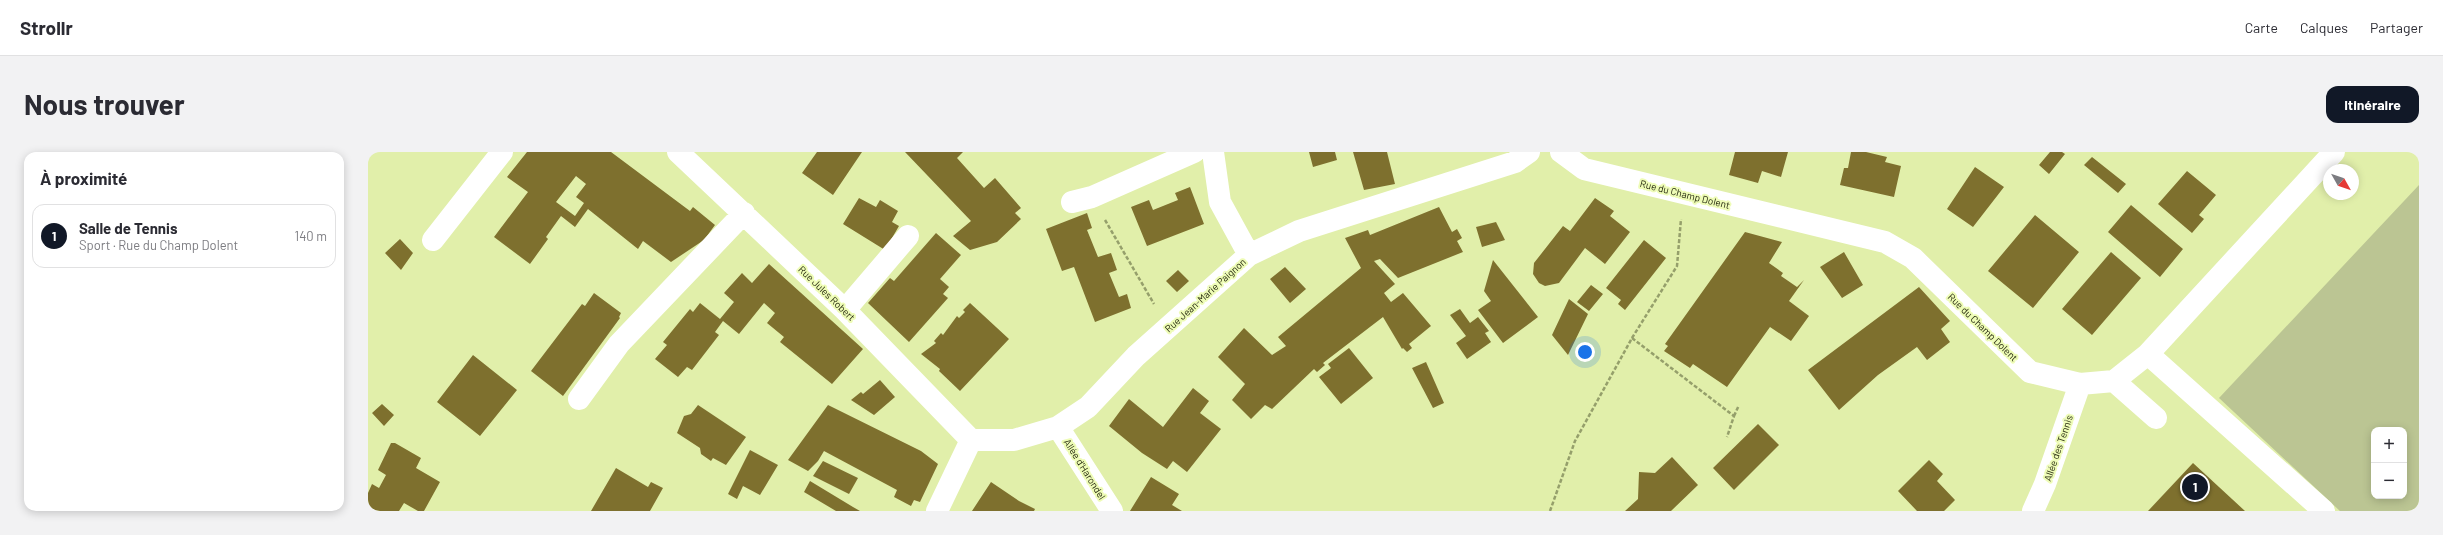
<!DOCTYPE html>
<html lang="fr">
<meta charset="utf-8">
<style>
:root{--surface:#fff;--page:#f2f2f3;--text:#2b2b33;--muted:#7c7c81;--line:#e1e1e2;--accent:#111827}
body{margin:0;font-family:Barlow,sans-serif;background:var(--page);color:var(--text)}
.controls{position:absolute;right:12px;bottom:12px;display:grid;overflow:hidden;border-radius:8px;box-shadow:0 2px 10px #0003}
.controls button{width:36px;height:36px;display:grid;place-items:center;padding:0;border:0;border-bottom:1px solid var(--line);background:var(--surface);color:var(--text);font:20px sans-serif}
.compass{position:absolute;left:1955px;top:12px;width:36px;height:36px;border-radius:50%;background:var(--surface);box-shadow:0 2px 10px #0003;rotate:130deg}
.you{position:absolute;left:1217px;top:200px;width:14px;height:14px;margin:-10px;border:3px solid #fff;border-radius:50%;background:#1a73e8;box-shadow:0 0 0 6px #1a73e833}
.badge{display:grid;place-items:center;width:26px;height:26px;border-radius:50%;background:var(--accent);color:#fff;font-size:13px;font-weight:700}
.pin{position:absolute;translate:-50% -50%;border:2px solid #fff;box-shadow:0 1px 4px #0006}
.list{margin:0;padding:0;list-style:none}
h2{display:flex;justify-content:space-between;align-items:center;height:52px;margin:0;padding:0 16px;font-size:17px}
h2 small{font-size:13px;font-weight:400;color:var(--muted)}
.list li{display:grid;grid-template-columns:26px 1fr auto;gap:12px;align-items:center;box-sizing:border-box;height:64px;margin:0 8px 8px;padding:0 8px;border:1px solid var(--line);border-radius:12px}
.list b{display:block;font-size:15px;white-space:nowrap}
.list p{margin:0;font-size:13px;white-space:nowrap;color:var(--muted)}
.list em{font-size:13px;font-style:normal;color:var(--muted)}
.map{position:relative;flex:none;width:2051px;height:359px;overflow:hidden;border-radius:12px}
header{display:flex;align-items:center;gap:24px;box-sizing:border-box;height:56px;padding:0 20px;background:var(--surface);border-bottom:1px solid var(--line)}
header strong{font-size:19px}
nav{display:flex;gap:22px;margin-inline-start:auto;font-size:14px}
.intro{display:flex;align-items:center;justify-content:space-between;box-sizing:border-box;height:96px;padding:0 24px}
h1{margin:0;font-size:28px}
.button{padding:10px 18px;border-radius:12px;background:var(--accent);color:#fff;font-size:14px;font-weight:700}
main{display:flex;gap:24px;padding:0 24px}
aside{flex:1;background:var(--surface);border-radius:12px;box-shadow:0 2px 10px #0003}
.map>svg:first-child{display:block}
.green{fill:#bbc593;fill-rule:evenodd}
.building{fill:#7e702e;fill-rule:evenodd}
.lines{fill:none;stroke-linecap:round;stroke-linejoin:round}
.path{stroke:#959f6b;stroke-width:2.5;stroke-dasharray:4 2;stroke-linecap:butt}
.minor{stroke:#fff;stroke-width:22}
.labels{text-anchor:middle;dominant-baseline:central;stroke-width:4;stroke-linejoin:round;paint-order:stroke}
.street-label{font-size:10px;fill:#272b10;stroke:#eefcb6}
</style>
<header>
<strong>Strollr</strong>
<nav><a>Carte</a><a>Calques</a><a>Partager</a></nav>
</header>
<div class="intro"><h1>Nous trouver</h1><a class="button">Itinéraire</a></div>
<main>
<aside>
<h2>À proximité<small></small></h2>
<ul class="list">
<li><span class="badge">1</span><div><b>Salle de Tennis</b><p>Sport · Rue du Champ Dolent</p></div><em>140 m</em></li>
</ul>
</aside>
<div class="map">
<svg width="2051" height="359" viewBox="0 0 2051 359">
<rect width="100%" height="100%" fill="#e1efaa"/>
<path class="green" d="M2051,33V359H1972L1851,246ZM2006,278H2036V344H2006Z"/>
<path class="building" d="M159,0H243L322,59L325,55L347,73L336,88L303,110L275,89L270,97L220,57L207,75L193,64L178,85L180,87L162,112L126,85L160,40L139,25ZM208,24L218,32L208,45L216,51L207,64L188,50Z
M449,0H494L465,43L434,21Z
M537,0H595L589,6L616,36L627,26L653,56L647,61L653,67L629,90L602,98L585,84L603,69Z
M941,0H967L969,8L945,15Z
M985,0H1019L1027,32L996,38Z
M1367,0H1420L1413,25L1394,19L1390,31L1361,23Z
M1483,0H1498L1519,5L1517,10L1533,14L1526,45L1472,33L1476,16H1480Z
M1682,0H1694L1697,2L1681,22L1671,13Z
M1724,5L1758,32L1750,41L1716,13Z
M1607,15L1636,35L1605,75L1579,57Z
M1819,19L1848,43L1831,63L1836,67L1824,81L1790,52Z
M822,35L836,72L779,94L763,55L781,48L785,58L810,48L807,41Z
M491,46L508,55L512,48L530,59L524,70L531,74L517,98L475,72Z
M1227,46L1246,59L1242,64L1262,80L1237,112L1217,96L1191,131L1177,134L1171,131L1165,122L1166,111L1195,74L1202,79Z
M1763,53L1815,97L1792,125L1740,80Z
M1071,55L1084,80L1089,77L1094,86L1089,89L1095,100L1030,126L1012,107L1006,109L1027,132L1016,141L1023,150L1035,141L1063,174L1041,192L1044,196L1039,200L1035,196L1034,197L1015,165L955,211L957,213L949,220L946,217L904,257L897,253L883,267L864,248L877,232L850,205L876,176L904,203L918,194L910,185L993,116L977,86L1000,78L1002,83Z
M719,61L724,76L719,78L730,105L743,101L749,118L741,121L751,145L759,142L763,156L727,170L706,115L694,119L678,77Z
M1667,63L1711,100L1665,156L1620,119Z
M1128,70L1137,88L1114,95L1108,75Z
M1377,80L1414,90L1401,111L1415,121L1413,124L1429,135L1436,128L1421,149L1441,164L1423,189L1402,175L1359,235L1325,212L1322,216L1296,199L1300,194L1297,192Z
M568,81L593,103L572,127L581,135L575,142L580,146L541,190L500,151L522,126L526,129Z
M32,87L45,101L33,118L17,101Z
M1276,88L1298,106L1257,158L1250,152L1253,148L1238,136Z
M1476,100L1495,133L1474,146L1452,115Z
M1743,100L1773,126L1724,183L1694,157Z
M1125,108L1170,165L1135,191L1110,158L1123,149L1116,139Z
M401,112L495,197L464,232L412,190L416,185L399,171L407,161L396,151L371,182L355,169L347,180L351,183L324,218L319,215L310,225L287,207L299,193L295,190L322,157L325,160L332,151L352,167L366,150L356,141L374,121L384,131Z
M917,115L938,137L922,151L902,127Z
M810,118L821,129L809,140L798,129Z
M1223,133L1235,142L1221,159L1209,150Z
M1551,135L1582,169L1573,177L1582,190L1559,208L1549,195L1510,223L1471,258L1440,218Z
M226,141L253,161L251,165L252,166L195,244L163,219L214,152L217,154Z
M1201,147L1220,162L1200,203L1184,183Z
M602,151L641,187L592,239L571,219L572,217L553,202L568,191L566,189L573,181L575,183L589,164L591,166L597,160L595,158Z
M1092,157L1102,171L1110,165L1121,179L1117,181L1123,190L1099,207L1088,191L1098,184L1082,163Z
M981,196L1005,226L973,252L951,225L963,216L960,212Z
M105,203L149,238L112,284L69,250Z
M1058,210L1076,251L1065,256L1044,216Z
M512,228L527,245L506,263L483,248L493,240L495,242Z
M825,236L841,249L832,261L853,277L819,320L805,309L799,317L774,301L741,274L761,247L795,275Z
M14,252L26,263L16,274L4,261Z
M330,253L378,285L358,313L345,306L343,309L333,302L332,296L309,281L316,264L323,262Z
M460,253L553,299L570,312L552,350L546,348L543,354L526,345L529,338L456,299L450,309L440,319L420,308Z
M1390,272L1411,293L1366,338L1345,316Z
M23,291H27L53,306L48,316L72,330L56,359H50L36,351L31,359H0V341L4,332L11,336L18,323L10,318Z
M382,298L410,313L392,343L375,334L369,347L360,342Z
M1304,305L1330,333L1303,359H1257L1270,347L1271,320L1287,321Z
M1561,308L1575,322L1569,329L1587,348L1576,359H1549L1530,339Z
M455,309L490,326L481,342L445,324Z
M1825,311L1877,359H1780Z
M248,316L280,335L283,330L295,336L282,359H223Z
M783,325L811,342L804,353L814,359H762Z
M442,329L485,355L492,359H468L436,340Z
M623,330L651,349L667,357L666,359H604Z"/>
<g class="lines">
<path class="path" d="M737,68L786,152
M1264,186L1366,264L1359,285
M1366,264L1371,253
M1182,359L1207,289L1264,186L1309,114L1313,67"/>
<path class="minor" d="M310,0L477,158L603,288
M845,0L852,50L881,103
M1193,0L1216,17L1517,90L1545,106L1662,220L1712,232L1746,229L1780,202L1966,0
M704,50L724,45L826,0
M65,88L134,0
M477,158L540,84
M1780,202L1956,359
M1746,229L1788,266
M211,247L251,192L376,61
M690,275L744,359
M603,288H646L690,275L720,255L768,204L881,103L931,79L1147,10L1161,0
M569,359L603,288
M1665,359L1677,332L1712,232"/>
</g>
<g class="labels">
<g class="street-label">
<text transform="translate(1317 42) rotate(14)">Rue du Champ Dolent</text>
<text transform="translate(459 141) rotate(44)">Rue Jules Robert</text>
<text transform="translate(837 143) rotate(-42)">Rue Jean-Marie Paignon</text>
<text transform="translate(1615 175) rotate(44)">Rue du Champ Dolent</text>
<text transform="translate(1690 296) rotate(-71)">Allée des Tennis</text>
<text transform="translate(717 317) rotate(58)">Allée d'Harondel</text>
</g>
</g>
</svg>
<div class="controls">
<button>+</button>
<button>−</button>
</div>
<svg class="compass" viewBox="-18 -18 36 36"><path d="M0-13l5 13h-10z" fill="#e53935"/><path d="M0 13l5-13h-10z" fill="#7c7c81"/></svg>
<div class="you"></div>
<div class="pin badge" style="left:1827px;top:335px">1</div>
</div>
</main>
